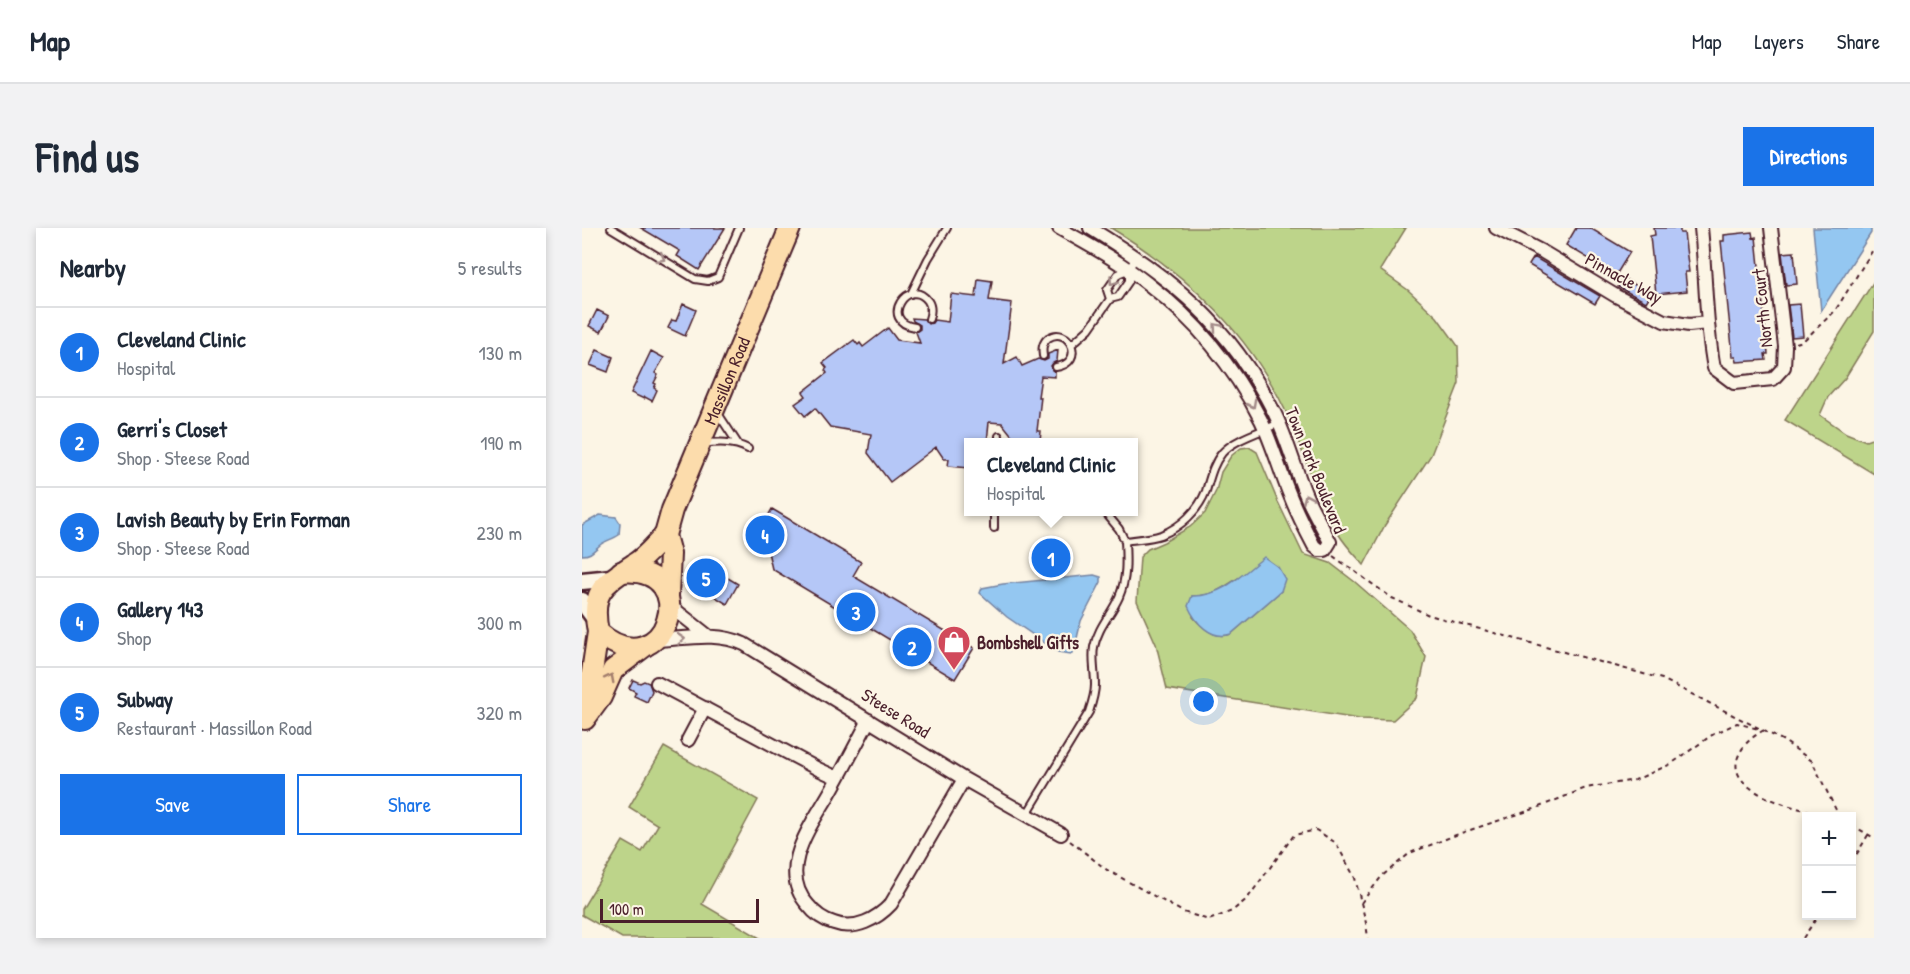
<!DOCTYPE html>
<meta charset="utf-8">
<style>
:root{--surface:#fff;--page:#f2f2f3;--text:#1f2937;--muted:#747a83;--line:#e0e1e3;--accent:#1a73e8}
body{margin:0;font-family:"Patrick Hand",sans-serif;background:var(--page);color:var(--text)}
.controls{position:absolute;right:18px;bottom:18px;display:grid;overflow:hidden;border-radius:0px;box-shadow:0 3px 9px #0003}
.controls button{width:54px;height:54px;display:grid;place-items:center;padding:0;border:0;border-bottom:2px solid var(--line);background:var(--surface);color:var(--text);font:30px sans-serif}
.scale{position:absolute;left:18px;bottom:15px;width:159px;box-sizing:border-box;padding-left:6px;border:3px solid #4a1f2b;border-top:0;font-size:16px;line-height:21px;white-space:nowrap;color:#4a1f2b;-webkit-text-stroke:4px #fcf5e5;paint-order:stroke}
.you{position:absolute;left:622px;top:474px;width:21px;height:21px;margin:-15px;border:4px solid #fff;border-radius:50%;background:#1a73e8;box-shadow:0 0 0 9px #1a73e833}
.badge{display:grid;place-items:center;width:39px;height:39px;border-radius:50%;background:var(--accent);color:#fff;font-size:20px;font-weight:700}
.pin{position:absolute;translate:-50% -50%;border:3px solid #fff;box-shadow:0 2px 6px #0006}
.popup{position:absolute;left:382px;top:210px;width:174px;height:78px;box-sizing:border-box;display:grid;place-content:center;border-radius:0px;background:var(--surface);filter:drop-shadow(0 2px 4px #0005);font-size:20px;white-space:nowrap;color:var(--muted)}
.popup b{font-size:22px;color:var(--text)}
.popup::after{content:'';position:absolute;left:50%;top:100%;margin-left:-12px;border:12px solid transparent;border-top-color:var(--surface)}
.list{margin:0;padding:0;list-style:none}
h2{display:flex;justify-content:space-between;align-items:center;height:78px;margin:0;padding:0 24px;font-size:26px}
h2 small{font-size:20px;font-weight:400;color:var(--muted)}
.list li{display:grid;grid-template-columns:39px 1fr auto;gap:18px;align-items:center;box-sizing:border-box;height:90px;padding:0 24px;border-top:2px solid var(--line)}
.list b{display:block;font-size:22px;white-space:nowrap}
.list p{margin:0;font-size:20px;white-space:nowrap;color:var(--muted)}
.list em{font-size:20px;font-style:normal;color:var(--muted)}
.actions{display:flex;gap:12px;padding:18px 24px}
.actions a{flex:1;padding:14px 0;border:2px solid var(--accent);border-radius:0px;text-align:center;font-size:21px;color:var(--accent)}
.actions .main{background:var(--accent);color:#fff}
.map{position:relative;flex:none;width:1292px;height:710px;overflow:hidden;border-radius:0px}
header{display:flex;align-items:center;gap:36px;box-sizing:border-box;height:84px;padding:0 30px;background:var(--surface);border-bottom:2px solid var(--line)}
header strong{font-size:28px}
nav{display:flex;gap:33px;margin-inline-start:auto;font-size:21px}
.intro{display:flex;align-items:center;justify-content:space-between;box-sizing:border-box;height:144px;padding:0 36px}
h1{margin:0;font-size:42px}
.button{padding:15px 27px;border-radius:0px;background:var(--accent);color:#fff;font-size:21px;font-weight:700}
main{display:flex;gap:36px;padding:0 36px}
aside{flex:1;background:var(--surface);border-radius:0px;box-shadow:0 3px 9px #0003}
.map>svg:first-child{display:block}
.green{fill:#bdd48a;stroke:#847a5a;stroke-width:1.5;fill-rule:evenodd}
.water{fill:#94c7f1;stroke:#7684a2;stroke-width:1.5}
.building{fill:#b5c7f7;stroke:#4a1f2b;stroke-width:1.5}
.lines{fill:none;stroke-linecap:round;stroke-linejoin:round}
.lane-casing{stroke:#4a1f2b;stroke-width:10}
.street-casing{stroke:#4a1f2b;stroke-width:16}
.secondary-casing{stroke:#4a1f2b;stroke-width:21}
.primary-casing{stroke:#4a1f2b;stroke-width:24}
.path{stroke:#4a1f2b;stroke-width:2;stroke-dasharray:4.5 4.5;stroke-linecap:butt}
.lane{stroke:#fcf5e5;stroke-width:6}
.street{stroke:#fcf5e5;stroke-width:12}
.secondary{stroke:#fcf5e5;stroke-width:16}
.primary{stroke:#fcdcac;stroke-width:20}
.oneway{stroke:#a38a88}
.oneway2{stroke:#a37e6c}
.labels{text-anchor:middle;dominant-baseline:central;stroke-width:4.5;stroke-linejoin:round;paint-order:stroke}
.street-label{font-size:18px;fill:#4a1f2b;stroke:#fcf5e5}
.poi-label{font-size:18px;font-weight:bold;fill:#4a1f2b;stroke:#fcf5e5;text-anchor:start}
</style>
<header>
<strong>Map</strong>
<nav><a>Map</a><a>Layers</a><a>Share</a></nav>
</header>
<div class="intro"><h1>Find us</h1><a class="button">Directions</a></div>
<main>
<aside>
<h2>Nearby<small>5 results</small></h2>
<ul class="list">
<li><span class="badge">1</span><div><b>Cleveland Clinic</b><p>Hospital</p></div><em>130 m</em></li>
<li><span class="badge">2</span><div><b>Gerri's Closet</b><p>Shop · Steese Road</p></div><em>190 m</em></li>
<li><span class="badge">3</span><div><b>Lavish Beauty by Erin Forman</b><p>Shop · Steese Road</p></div><em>230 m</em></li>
<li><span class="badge">4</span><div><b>Gallery 143</b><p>Shop</p></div><em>300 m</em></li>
<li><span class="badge">5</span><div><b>Subway</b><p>Restaurant · Massillon Road</p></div><em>320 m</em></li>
</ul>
<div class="actions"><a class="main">Save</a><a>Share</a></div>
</aside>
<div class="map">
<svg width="1292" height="710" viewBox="0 0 1292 710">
<rect width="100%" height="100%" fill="#fcf5e5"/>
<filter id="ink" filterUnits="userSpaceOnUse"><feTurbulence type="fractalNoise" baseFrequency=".0167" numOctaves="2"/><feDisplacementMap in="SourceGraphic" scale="12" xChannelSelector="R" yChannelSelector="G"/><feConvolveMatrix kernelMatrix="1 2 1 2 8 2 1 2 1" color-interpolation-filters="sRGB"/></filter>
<g filter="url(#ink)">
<path class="green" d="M529,0H824L798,42L826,62L855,89L876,118L877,155L849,227L803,297L782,337C773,327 763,317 756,305C734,272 725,232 709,195C672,109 608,48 529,0Z
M1292,53V103L1263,150L1246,169L1238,187L1264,205L1284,213L1292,210V246L1203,192Z
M667,219L675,224L696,274L721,326L748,335L773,354L828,402L844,429L835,470L811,492L777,491L585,461L574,416L555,373L558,329L566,321L582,314L608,299L623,285L634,263L639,244L649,228L659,220ZM656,350L699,363L649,406C633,412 621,400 611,389L610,368C629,369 641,360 656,350Z
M82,519L176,572L120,676L178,710H40L0,687V681L41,613L60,624L76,597L47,579Z"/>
<path class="water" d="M1231,0H1289V5L1239,83Z
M18,287L34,289L38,295L37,307C31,311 23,313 18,317C11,323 9,327 0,327V297Z
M682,329L696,339L703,351L699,363L649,406C629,413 613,394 606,378L610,368C639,369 661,346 682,329Z
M512,347L519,349V354L499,393L492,423L489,426L476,424L425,389L398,365L400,360L421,356Z"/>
<path class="building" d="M59,0H143L117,42L95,28L98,23Z
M994,0H1008L1048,24L1034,47L984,17Z
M1072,0H1098V5H1102L1107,44H1103L1105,63L1074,66L1068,8L1073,7Z
M1170,4L1171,10L1174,9L1186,126H1183L1184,132L1155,134L1154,129H1151L1139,13H1142V7Z
M1212,24L1215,56L1204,57L1200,25Z
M952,29L1018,68L1013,76L947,37Z
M1041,50L1069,66L1064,74L1036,59Z
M396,51L410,53L407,72L430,75L422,136L435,129L440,138L456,131L462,133L466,131V126L476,122L475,133L471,135L469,138L470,142L473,144V149L459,148L456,169H459L455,203H459L458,214H435L420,195L407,194L405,214H387V240L366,238L367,231H362L354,219L308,254L286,225L289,206L248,199L233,180L223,188L213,176L224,168L221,164L245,145L243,142L245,140L241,135L272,112L276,117L278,115L281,119L306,100L315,112L338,115L334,104L338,101V97L331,93L330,90L342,91L346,96L350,95L352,92L366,94L369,66L394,69Z
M101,76L114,82L103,108L86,100L90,92L94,93Z
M1218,76L1221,108L1210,109L1206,77Z
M15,82L27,88L19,104L7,98Z
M15,122L31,129L26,144L8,137Z
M69,123L82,130L73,145L76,147L72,155L74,156L72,160L75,162L70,173L63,169L62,171L49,165Z
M190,281L279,334L271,348L392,420L373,451L190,341L184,315L174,309Z
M121,335L156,356L145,376L109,354Z
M51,452L58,455L62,453L67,455L70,463L65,474L52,468L54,464L47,460Z"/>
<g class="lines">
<g class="lane-casing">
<path id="lane" d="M29,0L113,51L126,53L136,49L157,0
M329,66L346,31L365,0
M528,71L525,62L536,46L546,42
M333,99C296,94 327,47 346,73C350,79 349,85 347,91
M489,117L507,101L528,71L536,69L547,53V41L554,29
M461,128C460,121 460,115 466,110C487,96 505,135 474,139
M135,184L156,216
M417,214V208
M120,216C136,214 151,213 166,221
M523,284L537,301L543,313
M412,300V284
M445,586L507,484C510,475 513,466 513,457C513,444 510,432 512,419C516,399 529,387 537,369C545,351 544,332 543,313C554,311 568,311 579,307C599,299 616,283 624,263C628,250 631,236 640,225C652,211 681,203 697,195"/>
</g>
<g class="street-casing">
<path id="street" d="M477,0C507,17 539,34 566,56C613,92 652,139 679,192C690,215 697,240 707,265C714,283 723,301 732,318L737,322H743L748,314C740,298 730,282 723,265C712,238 705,210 692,184C648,97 590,50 508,0
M914,0L961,24L1034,68L1082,93L1107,97L1125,95
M1119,0C1124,47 1123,94 1132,140L1152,155L1191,151L1202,139L1203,118L1189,0
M87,377L125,407
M73,412C104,411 133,403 162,416L382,551L479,606
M75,455L236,541L256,550
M287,492C275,515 263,538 250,561C232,594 193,641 226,677C233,686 241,692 252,695C273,703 295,691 309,676L382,551
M106,512L123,480"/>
</g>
<g class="secondary-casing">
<path id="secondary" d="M0,353L30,350
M0,373L14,392"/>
</g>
<g class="primary-casing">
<g id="primary">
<path id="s1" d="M86,368L88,326L83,307L90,282L208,0"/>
<path d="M16,404C84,463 124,336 39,344"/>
<path d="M5,488L19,469L31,442L63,418"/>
<path d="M3,491L16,404C8,363 22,356 52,336C64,329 73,317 83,307"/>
</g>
</g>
<path class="path" d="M1214,115L1221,113L1253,83L1292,20
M751,328L810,370L847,387L1080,451L1202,513L1230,533L1257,588
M1182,502C1169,510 1162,515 1156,529C1142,567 1225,583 1250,588
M1270,597L1292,610
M488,613L525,642L601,684L627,692L650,683L665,671L712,607L734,602L754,615L773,650L784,695L786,710
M1270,634L1286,607
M779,675L800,648L828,625L879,605L952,581L1004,560L1053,552L1089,536L1130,507L1155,495L1176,501
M1221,710L1236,688"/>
<use href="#lane" class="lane"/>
<use href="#street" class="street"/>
<use href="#secondary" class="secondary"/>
<use href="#primary" class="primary"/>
</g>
<defs><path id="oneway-chevron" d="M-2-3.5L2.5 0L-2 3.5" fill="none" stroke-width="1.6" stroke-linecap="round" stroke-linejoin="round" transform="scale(1.5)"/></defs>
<g class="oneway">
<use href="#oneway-chevron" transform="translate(79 30) rotate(31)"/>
<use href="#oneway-chevron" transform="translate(531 53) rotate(125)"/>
<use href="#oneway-chevron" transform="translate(635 99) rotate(-131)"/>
<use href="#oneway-chevron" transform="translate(670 176) rotate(61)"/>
<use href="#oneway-chevron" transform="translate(725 270) rotate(-114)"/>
<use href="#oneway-chevron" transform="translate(99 411) rotate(-3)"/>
</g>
<use class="oneway2" href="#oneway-chevron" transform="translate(28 450) rotate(-63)"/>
</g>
<defs>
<g id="shop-pin" transform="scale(1.725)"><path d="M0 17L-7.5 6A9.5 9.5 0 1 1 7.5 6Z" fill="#d1495b" stroke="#fcf5e5"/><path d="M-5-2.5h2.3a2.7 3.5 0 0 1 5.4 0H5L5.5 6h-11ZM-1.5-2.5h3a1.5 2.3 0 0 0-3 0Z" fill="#fff"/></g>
</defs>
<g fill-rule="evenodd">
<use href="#shop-pin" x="372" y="414"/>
</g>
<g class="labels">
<g class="street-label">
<text transform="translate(1042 50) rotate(29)">Pinnacle Way</text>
<text transform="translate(1180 80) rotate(-96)">North Court</text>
<text stroke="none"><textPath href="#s1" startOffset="228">Massillon Road</textPath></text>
<text transform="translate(734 242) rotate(68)">Town Park Boulevard</text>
<text transform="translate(314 485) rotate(32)">Steese Road</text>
</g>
<g class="poi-label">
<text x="395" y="414">Bombshell Gifts</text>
</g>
</g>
</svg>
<div class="controls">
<button>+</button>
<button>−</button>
</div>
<div class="scale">100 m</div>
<div class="you"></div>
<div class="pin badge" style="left:469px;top:330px">1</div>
<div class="popup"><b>Cleveland Clinic</b>Hospital</div>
<div class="pin badge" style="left:330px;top:419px">2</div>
<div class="pin badge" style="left:274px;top:384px">3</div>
<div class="pin badge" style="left:183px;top:307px">4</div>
<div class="pin badge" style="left:124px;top:350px">5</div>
</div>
</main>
